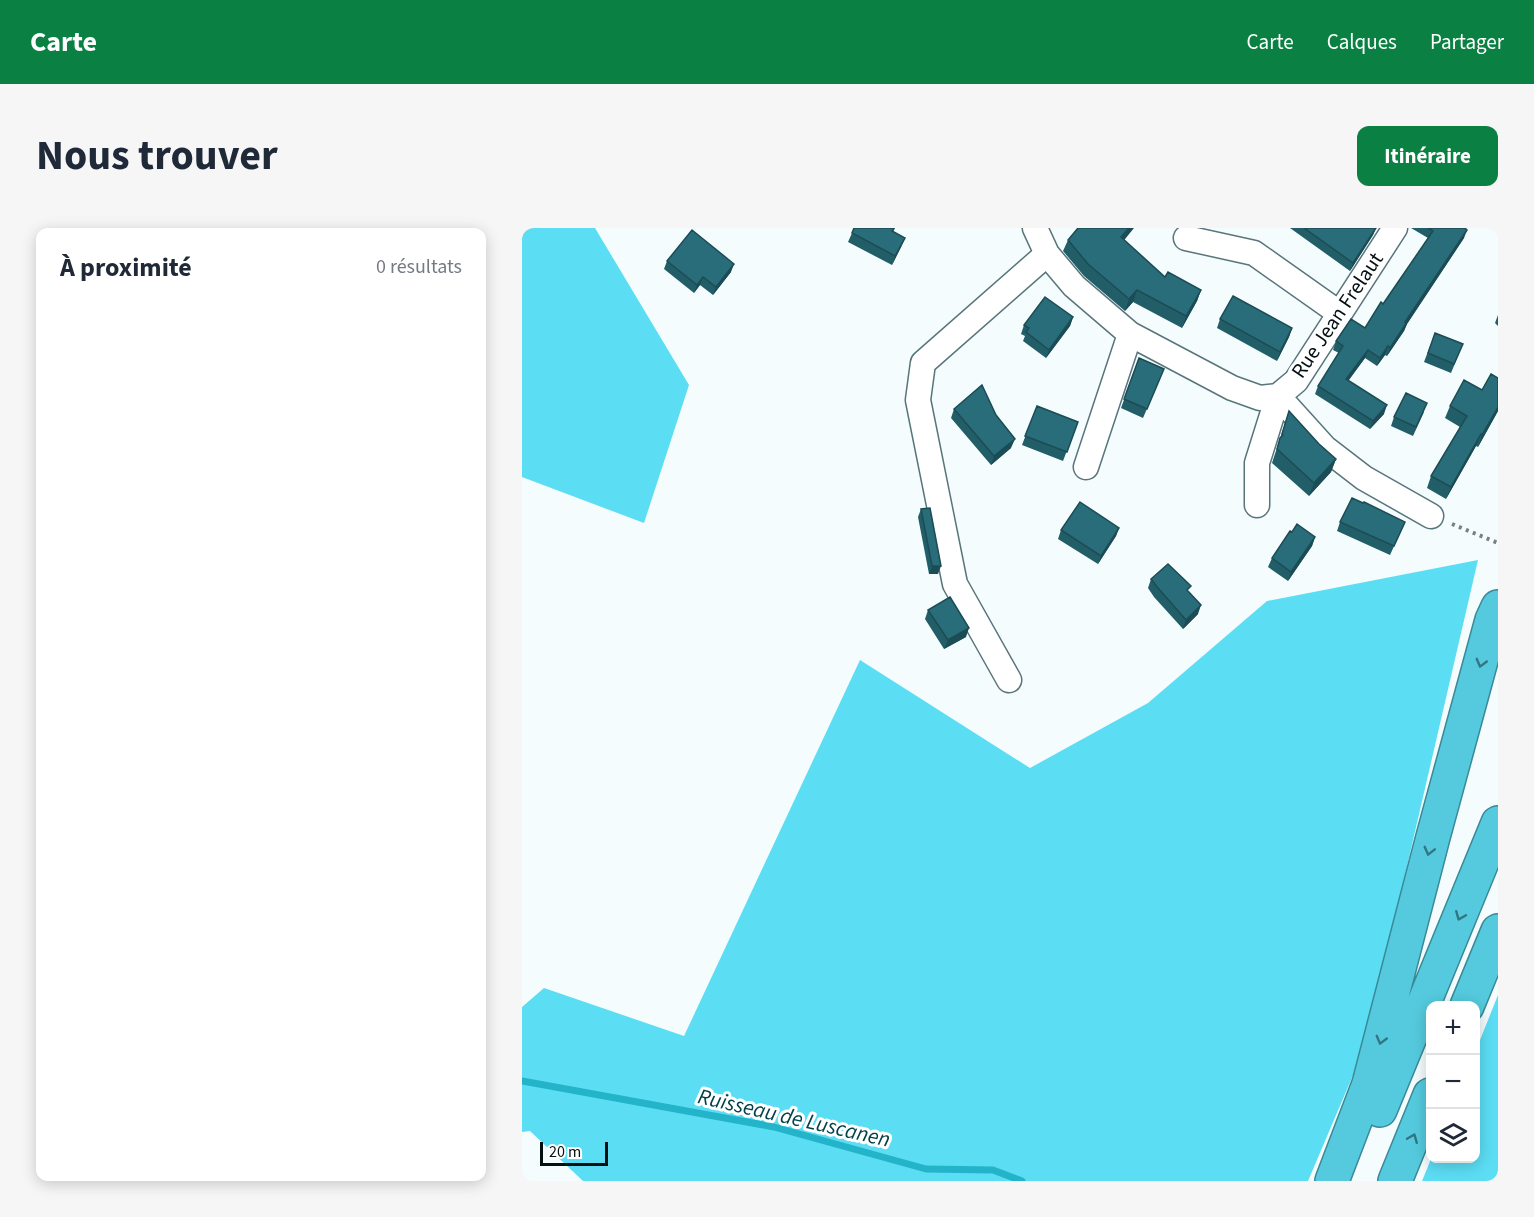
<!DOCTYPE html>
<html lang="fr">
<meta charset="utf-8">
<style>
:root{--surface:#fff;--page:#f6f6f7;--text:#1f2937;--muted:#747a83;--line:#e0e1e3;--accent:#0b8043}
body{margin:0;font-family:"Source Sans 3",sans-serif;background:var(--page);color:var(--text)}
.controls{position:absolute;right:18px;bottom:18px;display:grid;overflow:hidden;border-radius:12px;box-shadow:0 3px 15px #0003}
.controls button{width:54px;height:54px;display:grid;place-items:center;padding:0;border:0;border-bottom:2px solid var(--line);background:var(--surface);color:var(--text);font:30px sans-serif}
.scale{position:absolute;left:18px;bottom:15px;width:68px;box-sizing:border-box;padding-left:6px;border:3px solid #051012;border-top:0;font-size:16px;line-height:21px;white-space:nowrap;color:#051012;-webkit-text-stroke:4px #fff;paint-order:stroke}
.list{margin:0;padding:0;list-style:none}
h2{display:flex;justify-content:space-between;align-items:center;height:78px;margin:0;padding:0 24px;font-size:26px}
h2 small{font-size:20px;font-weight:400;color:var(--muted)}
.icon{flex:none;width:33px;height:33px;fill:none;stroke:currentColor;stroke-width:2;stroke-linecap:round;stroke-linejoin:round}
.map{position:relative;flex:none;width:976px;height:953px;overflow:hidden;border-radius:12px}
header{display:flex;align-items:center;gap:36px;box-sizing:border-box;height:84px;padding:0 30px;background:var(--accent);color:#fff}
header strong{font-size:28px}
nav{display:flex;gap:33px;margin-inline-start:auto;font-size:21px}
.intro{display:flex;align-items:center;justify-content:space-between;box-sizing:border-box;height:144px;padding:0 36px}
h1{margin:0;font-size:42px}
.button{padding:15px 27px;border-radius:12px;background:var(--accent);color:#fff;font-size:21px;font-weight:700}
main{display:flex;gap:36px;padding:0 36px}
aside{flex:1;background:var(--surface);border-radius:12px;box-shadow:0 3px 15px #0003}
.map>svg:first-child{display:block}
.forest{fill:#5bddf4}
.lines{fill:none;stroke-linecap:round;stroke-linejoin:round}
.stream{stroke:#23b4ca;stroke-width:7}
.street-casing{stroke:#57757b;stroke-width:27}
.highway-casing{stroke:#398997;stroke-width:36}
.path{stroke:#778082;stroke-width:4;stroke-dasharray:3 4.5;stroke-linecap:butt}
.street{stroke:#fff;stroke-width:24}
.highway{stroke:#55cade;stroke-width:33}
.wall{fill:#225e68}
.shaded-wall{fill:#1c4c55}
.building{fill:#286d79;stroke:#1c4c55;stroke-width:1.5}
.oneway{stroke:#317682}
.labels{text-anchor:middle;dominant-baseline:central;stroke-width:6;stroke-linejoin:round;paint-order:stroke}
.street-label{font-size:21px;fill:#051012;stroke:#fff}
.water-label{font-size:22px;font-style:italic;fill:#02414a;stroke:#fff}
</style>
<header>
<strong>Carte</strong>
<nav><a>Carte</a><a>Calques</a><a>Partager</a></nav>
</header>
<div class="intro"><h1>Nous trouver</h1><a class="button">Itinéraire</a></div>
<main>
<aside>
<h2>À proximité<small>0 résultats</small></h2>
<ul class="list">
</ul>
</aside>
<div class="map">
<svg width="976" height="953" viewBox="0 0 976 953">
<rect width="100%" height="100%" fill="#f5fcfd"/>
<path class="forest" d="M0,0H73L167,157L122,295L0,249Z
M956,332L843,819L786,953H61L8,903L0,904V779L22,760L162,808L338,432L508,540L626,475L745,373Z
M976,767V953H900L909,931L954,930V822Z"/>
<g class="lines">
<path class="stream" d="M0,853L252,899L404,941L471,942L500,953"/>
<g class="street-casing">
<path id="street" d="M513,0L525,26L552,58L608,106L710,160L738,170L756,168L803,220L842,250L909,288
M664,10L732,25L817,85
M564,239L608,106
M735,277V235L756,168L774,153L873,0
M487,452L433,356L396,172L401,135L525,26"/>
</g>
<g class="highway-casing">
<path id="highway" d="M945,778L976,703
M858,882L976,595
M810,953L847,856L911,609L970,392L976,379
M873,953L908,867"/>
</g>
<path class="path" d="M930,296L976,315"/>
<use href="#street" class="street"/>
<use href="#highway" class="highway"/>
</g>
<path class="wall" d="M373,0L371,4L383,10L379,19L370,37L326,14L330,5Z
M768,0H854L851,7L828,43Z
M889,0H943L942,10L885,96L882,103L865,128L863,127L855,138L843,130L826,153L862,186L848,201L793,166L796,158L817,125L811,122L814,113L843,100L861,76L906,10Z
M546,12H602L643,49L679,62L675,73L660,100L611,74L603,83L562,48L541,23Z
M145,33L209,44L191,67L178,57L172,65L142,41Z
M976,87V98L973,95Z
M551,89L548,98L524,130L501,113L503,108L499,106L502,97Z
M698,91L770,100L767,109L755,133L695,100Z
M913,105L941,116L929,145L902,134Z
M617,130L642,141L621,190L599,180Z
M976,150V183L956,219L954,218L924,271L905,260L909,248L938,199L923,190L928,178L960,162Z
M515,178L556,194L541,233L500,217Z
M432,181L474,187L489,220L469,237L429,190Z
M767,183L797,216L814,231L809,244L787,268L750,235Z
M902,184L891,208L869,198L872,189Z
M399,281L416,346H407L396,289Z
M818,294H883L868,327L815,303Z
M597,300L594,308L576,336L536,311L539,302Z
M793,309L790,318L766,353L746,339L750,330Z
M629,351L676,386L661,401L632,369L626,360Z
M406,382L444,409L422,421L403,391Z"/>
<path class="shaded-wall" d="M607,0H612L595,21L599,9Z
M854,0L851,7L828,43L831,35Z
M945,2L942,10L885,96L882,103L865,128L868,120L883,94Z
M383,10L379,19L370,37L373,28Z
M212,36L209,44L191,67L194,59Z
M181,49L178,57L172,65L175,57Z
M615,62L611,74L603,83L607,71Z
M679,62L675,73L660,100L664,88Z
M551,89L548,98L524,130L527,122Z
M770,100L767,109L755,133L758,124Z
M866,118L863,127L855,138L858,130Z
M846,122L843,130L821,160L824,151Z
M865,177L862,186L848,201L851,193Z
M976,179V183L956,219L960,207Z
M959,206L954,218L924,271L929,259Z
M493,211L489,220L469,237L472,228Z
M814,231L809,244L787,268L792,255Z
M597,300L594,308L576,336L579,328Z
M793,309L790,318L766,353L769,344Z
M410,338H419L416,346H407Z
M679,377L676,386L661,401L664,392Z
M447,400L444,409L422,421L426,412Z"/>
<path class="building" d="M332,0H372L370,3L383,10L373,28L330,5Z
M556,0H607L599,9L643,49L646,44L679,62L664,88L615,62L607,71L566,36L546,12Z
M782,0H854L831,35Z
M906,0H943L945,2L883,94H885L868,120L866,118L858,130L846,122L824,151L865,177L851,193L796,158L821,118L814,113L829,91L843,100L859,74L861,76L911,3Z
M170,2L212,36L194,59L181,49L175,57L145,33Z
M711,68L770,100L758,124L698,91Z
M523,69L551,89L527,122L504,104L507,100L502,97Z
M913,105L941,116L932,136L906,125Z
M617,130L642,141L625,181L602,171Z
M969,146L976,150V179L960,207L959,206L929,259L909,248L945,188L928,178L942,152L960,162Z
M460,157L474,187L493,211L472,228L432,181Z
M884,165L905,175L894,199L872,189Z
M515,178L556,194L545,224L503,208Z
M767,183L797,216L814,231L792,255L755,221L758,210L761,207L760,206Z
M830,270L841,275L842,274L883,294L872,318L818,294Z
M558,274L597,300L579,328L539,302Z
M408,280L419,338H410L399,281Z
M775,296L793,309L769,344L750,330L768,303L770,304Z
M646,336L669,358L665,362L679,377L664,392L636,360L629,351Z
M428,369L447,400L426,412L406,382Z"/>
<defs><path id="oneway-chevron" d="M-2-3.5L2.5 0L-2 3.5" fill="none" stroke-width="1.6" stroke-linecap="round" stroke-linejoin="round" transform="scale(1.5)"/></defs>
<g class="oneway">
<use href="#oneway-chevron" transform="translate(959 435) rotate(105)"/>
<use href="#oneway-chevron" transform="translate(907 623) rotate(104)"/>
<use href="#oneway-chevron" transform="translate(938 688) rotate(112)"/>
<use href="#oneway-chevron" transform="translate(859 812) rotate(105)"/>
<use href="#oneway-chevron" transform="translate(891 910) rotate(-68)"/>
</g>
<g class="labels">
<g class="street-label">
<text transform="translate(815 87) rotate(-56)">Rue Jean Frelaut</text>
</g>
<g class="water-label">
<text transform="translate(272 890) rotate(13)">Ruisseau de Luscanen</text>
</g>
</g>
</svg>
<div class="controls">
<button>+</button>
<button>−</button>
<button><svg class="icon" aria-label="layers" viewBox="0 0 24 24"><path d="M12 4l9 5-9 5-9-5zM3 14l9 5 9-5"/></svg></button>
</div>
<div class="scale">20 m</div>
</div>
</main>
